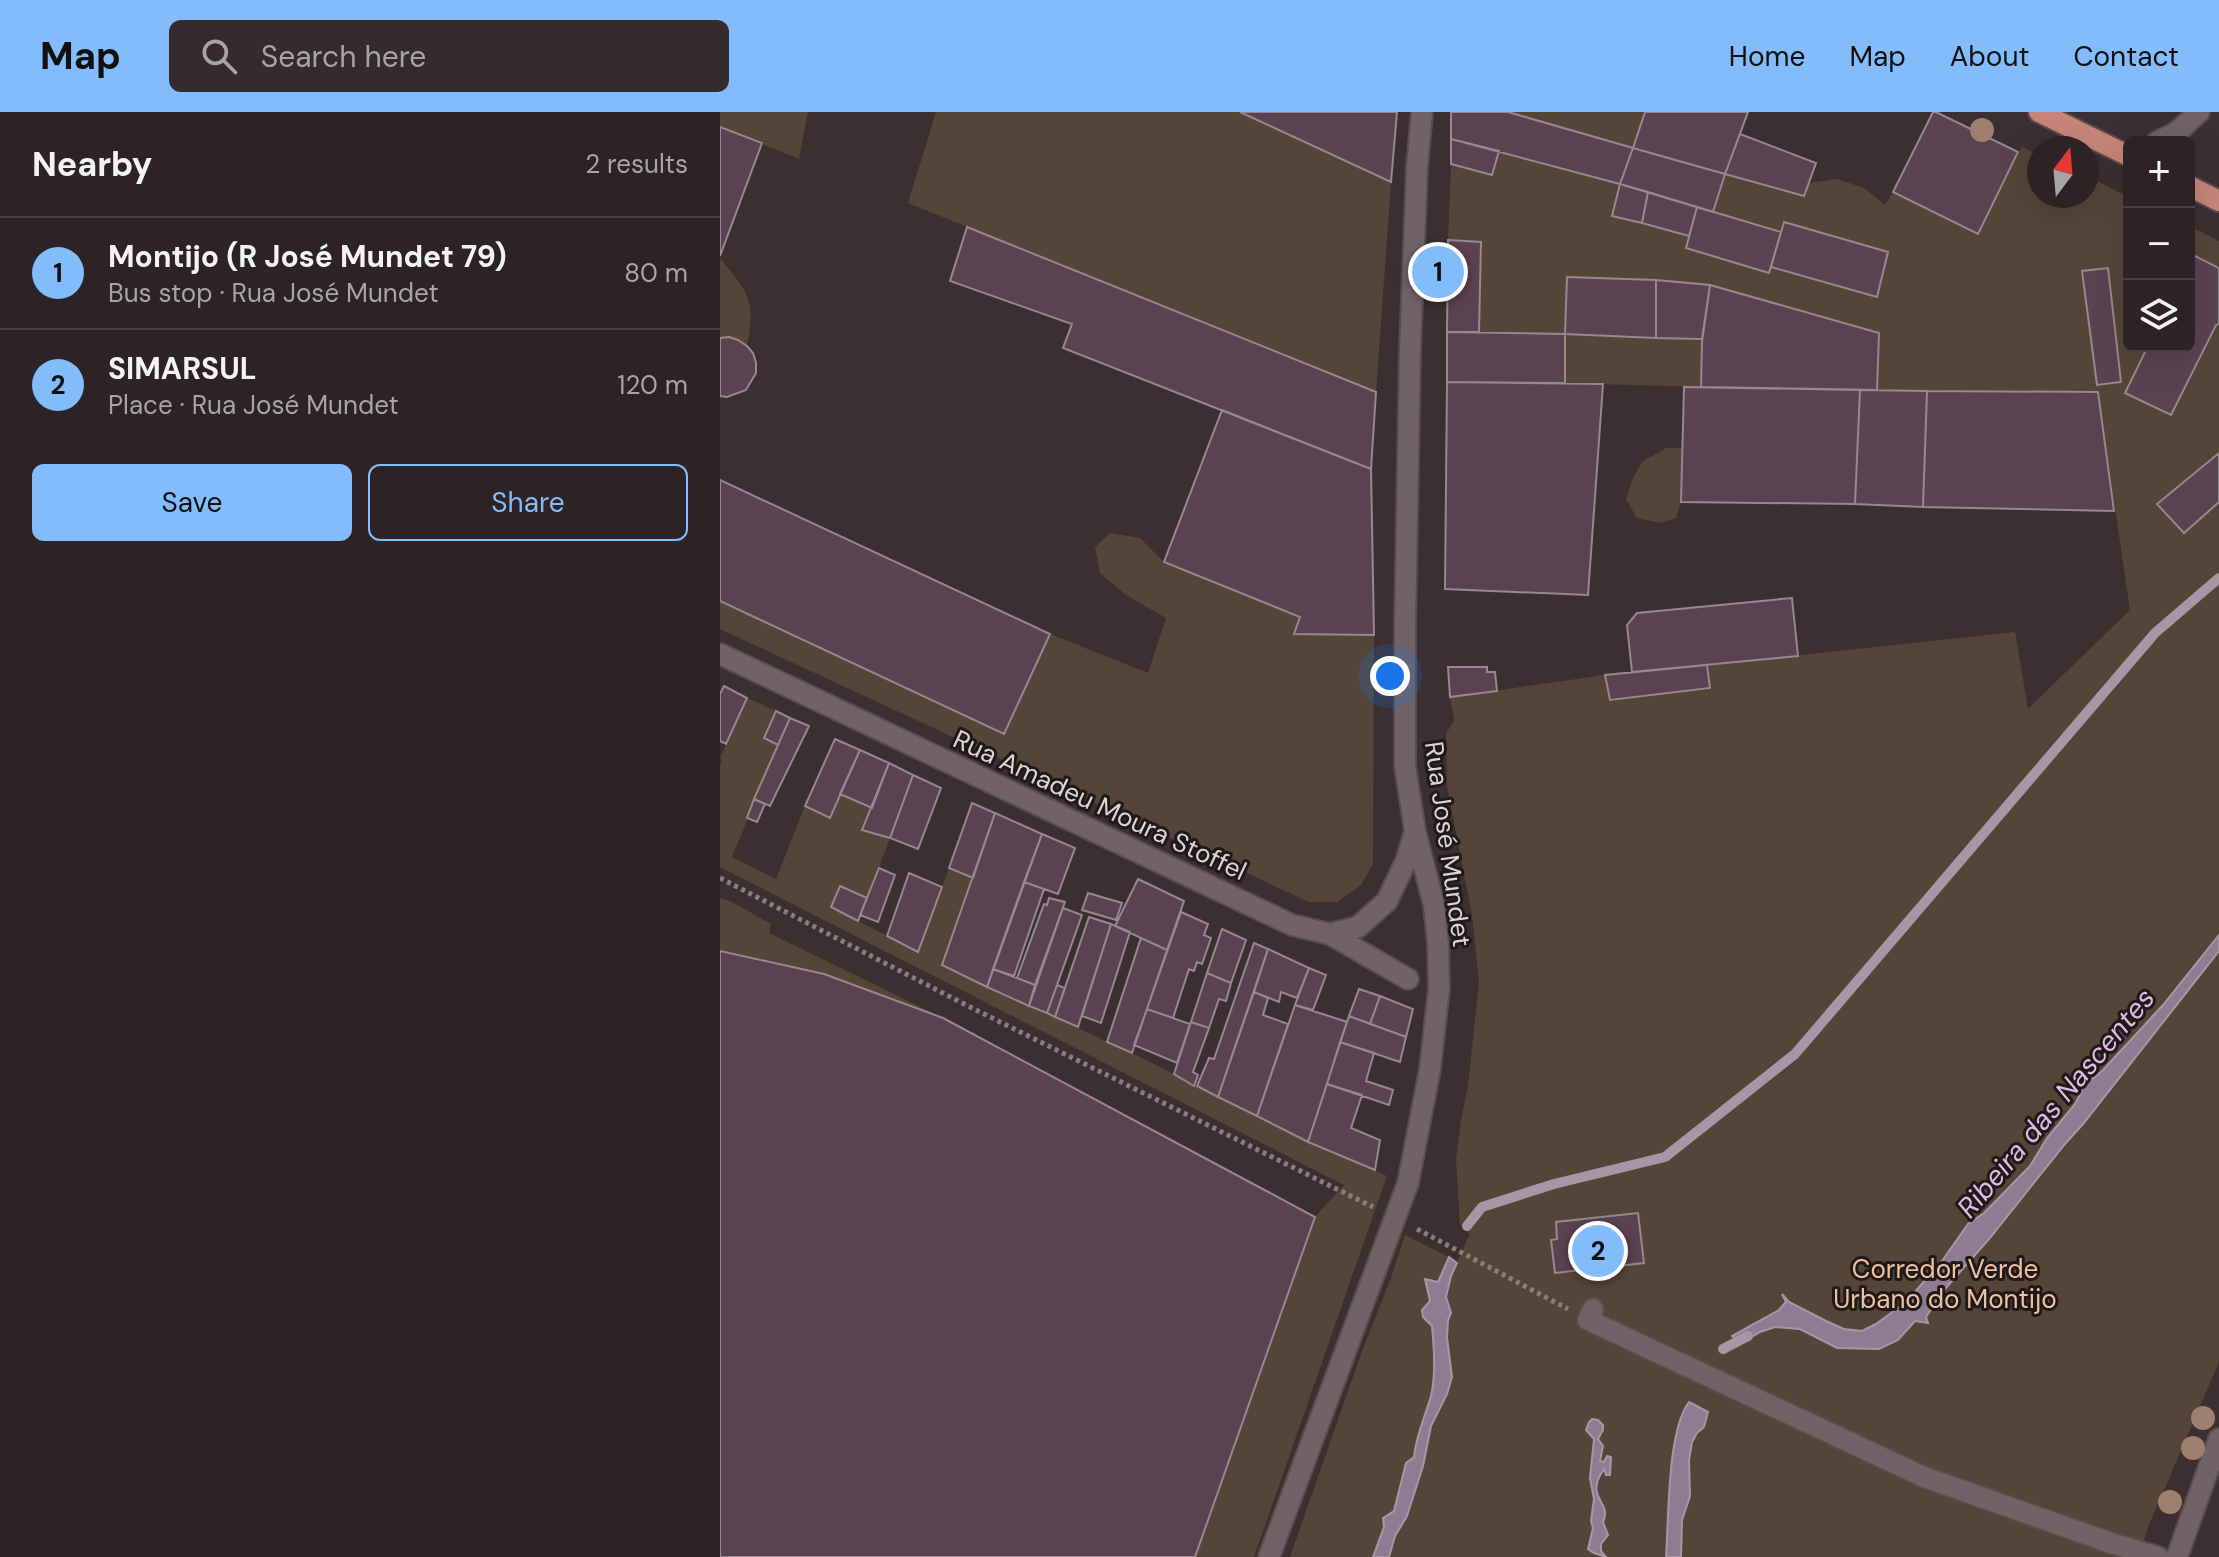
<!DOCTYPE html>
<meta charset="utf-8">
<style>
:root{--surface:#2d2325;--page:#352b2d;--text:#f1f3f6;--muted:#a7a4a7;--line:#484042;--accent:#82bcfa}
body{margin:0;font-family:"DM Sans",sans-serif;background:var(--page);color:var(--text)}
.controls{position:absolute;right:24px;top:24px;display:grid;overflow:hidden;border-radius:12px;box-shadow:0 8px 32px #0002}
.controls button{width:72px;height:72px;display:grid;place-items:center;padding:0;border:0;border-bottom:2px solid var(--line);background:var(--surface);color:var(--text);font:40px sans-serif}
.compass{position:absolute;left:1307px;top:24px;width:72px;height:72px;border-radius:50%;background:var(--surface);box-shadow:0 8px 32px #0002;rotate:16deg}
.you{position:absolute;left:670px;top:564px;width:28px;height:28px;margin:-20px;border:6px solid #fff;border-radius:50%;background:#1a73e8;box-shadow:0 0 0 12px #1a73e833}
.badge{display:grid;place-items:center;width:52px;height:52px;border-radius:50%;background:var(--accent);color:#111;font-size:26px;font-weight:700}
.pin{position:absolute;translate:-50% -50%;border:4px solid #fff;box-shadow:0 2px 8px #0006}
.list{margin:0;padding:0;list-style:none}
h2{display:flex;justify-content:space-between;align-items:center;height:104px;margin:0;padding:0 32px;font-size:34px}
h2 small{font-size:26px;font-weight:400;color:var(--muted)}
.list li{display:grid;grid-template-columns:52px 1fr auto;gap:24px;align-items:center;box-sizing:border-box;height:112px;padding:0 32px;border-top:2px solid var(--line)}
.list b{display:block;font-size:30px;white-space:nowrap}
.list p{margin:0;font-size:26px;white-space:nowrap;color:var(--muted)}
.list em{font-size:26px;font-style:normal;color:var(--muted)}
.actions{display:flex;gap:16px;padding:24px 32px}
.actions a{flex:1;padding:18px 0;border:2px solid var(--accent);border-radius:12px;text-align:center;font-size:28px;color:var(--accent)}
.actions .main{background:var(--accent);color:#111}
.icon{flex:none;width:44px;height:44px;fill:none;stroke:currentColor;stroke-width:2;stroke-linecap:round;stroke-linejoin:round}
.map{position:relative;flex:none;width:1499px;height:1445px;overflow:hidden}
header{display:flex;align-items:center;gap:48px;box-sizing:border-box;height:112px;padding:0 40px;background:var(--accent);color:#111}
header strong{font-size:38px}
nav{display:flex;gap:44px;margin-inline-start:auto;font-size:28px}
.search{width:560px;height:72px;background:var(--page);display:flex;align-items:center;gap:20px;box-sizing:border-box;padding:0 28px;border-radius:12px;color:var(--muted);font-size:30px}
main{display:flex}
aside{flex:1;background:var(--surface)}
.map>svg:first-child{display:block}
.green{fill:#554539;fill-rule:evenodd}
.water{fill:#907c92;stroke:#a797a6;stroke-width:2}
.lines{fill:none;stroke-linecap:round;stroke-linejoin:round}
.stream{stroke:#a797a6;stroke-width:10}
.building{fill:#5b4250;stroke:#95888e;stroke-width:2}
.minor-casing{stroke:#574c4e;stroke-width:24}
.major-casing{stroke:#574c4e;stroke-width:24}
.path{stroke:#897e7f;stroke-width:5;stroke-dasharray:4 4;stroke-linecap:butt}
.minor{stroke:#716365;stroke-width:20}
.major{stroke:#c68578;stroke-width:20}
.tree{fill:#9f7f6e}
.labels{text-anchor:middle;dominant-baseline:central;stroke-width:6;stroke-linejoin:round;paint-order:stroke}
.street-label{font-size:26px;fill:#ddd5d5;stroke:#1f191a}
.park-label{font-size:26px;fill:#f0c19f;stroke:#1f191a}
.water-label{font-size:28px;font-style:italic;fill:#dfbae4;stroke:#1f191a}
</style>
<header>
<strong>Map</strong>
<div class="search"><svg class="icon" aria-label="search" viewBox="0 0 24 24"><circle cx="10" cy="10" r="6"/><path d="M15 15l6 6"/></svg>Search here</div>
<nav><a>Home</a><a>Map</a><a>About</a><a>Contact</a></nav>
</header>
<main>
<aside>
<h2>Nearby<small>2 results</small></h2>
<ul class="list">
<li><span class="badge">1</span><div><b>Montijo (R José Mundet 79)</b><p>Bus stop · Rua José Mundet</p></div><em>80 m</em></li>
<li><span class="badge">2</span><div><b>SIMARSUL</b><p>Place · Rua José Mundet</p></div><em>120 m</em></li>
</ul>
<div class="actions"><a class="main">Save</a><a>Share</a></div>
</aside>
<div class="map">
<svg width="1499" height="1445" viewBox="0 0 1499 1445">
<rect width="100%" height="100%" fill="#3c2f31"/>
<path class="green" d="M0,0H88L79,47L0,15Z
M216,0H520L671,70L656,280L188,91Z
M788,0H925L913,36Z
M1302,35L1319,43V84H1367V64L1409,85V234H1428L1406,281L1451,303L1496,213L1499,212V341L1437,392L1499,390V1250L1428,1415L1419,1445H669L675,1424L688,1404L703,1354L711,1313L727,1282L732,1265L727,1225L728,1207L731,1201L726,1186L731,1164L750,1122L740,1112L736,1048L741,1008L748,974L759,870L752,803L727,674L726,622L734,608L730,585L885,563L891,588L989,576L987,553L1295,520L1308,597L1410,498L1378,280L1157,278L1159,221L990,173L936,168L848,165L845,222L982,227L981,275L845,271L844,222L759,220L761,130L728,128L731,52L771,63L779,39L900,72L922,111L969,124L966,136L1048,161L1051,155L1156,185L1168,140L1064,110L1061,120L993,100L1005,62L1084,84L1089,71L1117,67L1144,76L1165,93L1173,80L1257,122ZM1387,156L1400,270L1378,273L1362,160Z
M1469,114L1499,129V156L1469,141Z
M0,146C28,181 36,187 27,234L18,228L0,226Z
M946,336H962L961,390L956,406L941,411L917,406L906,387L913,366L922,350Z
M390,421L420,426L444,450L580,505L574,522L654,523L653,752L641,773L617,790H589L0,517V489L284,622L330,522L428,561L446,506L406,483L380,461L375,435Z
M27,586L56,599L44,626L58,633L12,745L56,767L85,694L110,705L120,682L152,696L143,718L170,726L147,786L120,774L111,795L198,840L229,756L253,766L222,853L412,941L588,1030L667,1064L534,1445H475L595,1105L624,1073L0,755V654L2,648L0,646Z
M0,786L12,790L51,812L49,821L223,906L104,862L0,839Z
M685,1123L729,1145L718,1170L705,1167L710,1190L702,1198L703,1205L712,1213C714,1236 716,1261 711,1284C705,1305 696,1323 694,1345L686,1351L674,1399L663,1406L664,1415L653,1445H570L641,1242L671,1166Z"/>
<path class="water" d="M1499,823V839L1363,1012L1345,1032L1269,1127L1225,1177L1206,1205L1208,1211L1195,1209L1178,1228L1159,1237L1117,1236L1080,1217L1055,1215L1040,1220L1020,1232L1012,1224L1059,1198L1066,1190L1062,1182L1069,1190L1106,1209L1124,1217L1142,1219L1156,1212L1186,1190L1222,1149L1248,1112L1264,1101L1310,1054L1327,1026L1355,992L1365,973L1382,959L1443,893Z
M729,1145L737,1151L731,1164L726,1185L731,1201L728,1208L727,1225L732,1265L727,1282L711,1314L703,1354L687,1404L675,1424L669,1445H653L664,1415L663,1406L674,1399L686,1351L694,1345C696,1323 705,1305 711,1284C716,1262 714,1236 712,1214L703,1205L702,1198L710,1189L705,1167L718,1170Z
M969,1290L988,1300L984,1315L977,1321L972,1330L969,1348L970,1384L962,1408L961,1445H946C949,1406 947,1319 969,1290Z
M872,1307L878,1308L883,1313V1318L878,1327L883,1334L880,1349L884,1350L887,1344L891,1345L890,1363H886L884,1357C863,1387 893,1389 883,1410L888,1423L881,1432V1439L886,1445L874,1441L868,1437L873,1416L871,1409L874,1387L870,1366L874,1327L866,1318L869,1310Z"/>
<g class="lines">
<path class="stream" d="M747,1114L762,1095L834,1072L945,1045L1075,942L1435,521L1499,466
M1003,1237L1028,1224"/>
</g>
<path class="building" d="M520,0H677L671,70Z
M731,0H788L913,36L900,72L731,27Z
M925,0H1028L1005,62L913,36Z
M1213,0H1216L1298,40L1258,122L1173,80Z
M0,15L42,31L0,144Z
M1020,22L1096,51L1084,84L1005,62Z
M731,27L779,39L772,63L731,52Z
M913,36L1005,62L993,100L900,72Z
M900,72L928,80L922,111L892,104Z
M928,80L977,95L969,124L922,111Z
M977,95L1061,120L1049,161L966,136Z
M1064,110L1168,140L1157,185L1051,155Z
M247,115L656,280L651,357L343,236L352,212L230,169Z
M728,128L761,130L759,220H727Z
M1469,141L1499,156V212L1496,213L1451,303L1405,281L1428,234H1469Z
M1388,156L1401,270L1377,273L1362,159Z
M847,165L936,168V226L845,222Z
M936,168L990,173L982,227L936,226Z
M990,173L1159,221L1157,278L981,275L982,230Z
M727,220L845,222V271L727,270Z
M9,225L18,228L27,234L33,241L36,251V261L26,278L7,285L0,284V226Z
M727,270L883,272L868,483L725,477Z
M964,275L1140,278L1135,392L961,390Z
M1140,278L1207,279L1203,395L1135,392Z
M1207,279L1378,280L1394,399L1203,395Z
M502,298L651,357L654,523L574,522L580,505L444,450Z
M1499,341V390L1464,421L1437,392Z
M0,368L330,522L284,622L0,489Z
M1072,486L1078,544L912,560L907,513L917,501Z
M987,553L990,576L890,588L885,563Z
M728,555H767V560H775L777,579L730,585Z
M4,574L27,586L6,632L0,629V582Z
M56,599L70,606L58,633L44,626Z
M70,606L89,614L50,694L34,687Z
M115,627L140,638L110,706L85,694Z
M140,638L169,651L152,696L120,682Z
M169,651L193,663L170,726L142,718Z
M193,663L221,676L198,737L170,726Z
M34,687L45,692L37,710L27,706Z
M252,691L275,701L253,766L229,756Z
M275,701L322,722L267,875L222,853Z
M322,722L355,736L338,782L304,770Z
M159,756L175,763L158,810L140,803Z
M189,761L222,775L198,840L167,824Z
M418,767L464,789L447,838L395,814Z
M304,770L324,777L294,864L273,857Z
M120,774L147,786L138,809L111,795Z
M368,781L402,791L396,808L362,798Z
M329,786L345,790L315,873L297,866L324,792L327,793Z
M343,796L362,803L327,901L309,894Z
M461,800L488,812L484,823L491,826L482,852L477,850L474,859L469,857L453,906L427,897Z
M369,805L391,812L358,915L335,905Z
M391,812L410,820L381,911L362,904Z
M502,817L526,828L511,871L487,861Z
M421,826L447,838L412,941L387,930Z
M534,831L548,837L498,985L477,974L489,946L494,947Z
M548,837L589,856L577,886L561,880L559,890L534,880Z
M0,839L104,862L223,906L595,1105L475,1445H0Z
M589,856L606,863L593,898L575,893Z
M273,857L315,873L309,894L267,875Z
M487,861L511,871L506,889L499,887L489,916L471,910Z
M337,873L345,876L335,905L327,901Z
M639,877L660,884L650,912L629,904Z
M534,880L548,886L543,903L568,912L537,1004L498,985Z
M660,884L693,897L686,925L650,912Z
M575,893L627,910L588,1030L537,1004Z
M427,897L470,912L457,951L414,933Z
M629,904L686,925L680,950L620,930Z
M471,910L489,916L473,960L478,963L474,974L454,962Z
M620,930L654,941L646,969L673,978L669,993L607,972Z
M607,972L642,983L631,1016L660,1028L655,1058L588,1030Z
M918,1101L924,1151L835,1161L831,1128L837,1127L836,1110Z"/>
<g class="lines">
<g class="minor-casing">
<path id="minor" d="M1437,30L1457,20L1479,0
M0,542L572,813L610,822L638,815L667,789L686,749L695,719
M610,822L688,867
M873,1197L868,1208L1204,1365L1391,1431L1438,1445
M549,1445L688,1071L710,957L719,877L718,832L714,793L695,719L685,654V514L690,239L697,55L702,0
M1457,1445L1499,1327"/>
</g>
<g class="major-casing">
<path id="major" d="M1319,0L1409,44
M1469,74L1499,89"/>
</g>
<path class="path" d="M0,766L250,895L653,1095
M697,1117L848,1197"/>
<use href="#minor" class="minor"/>
<use href="#major" class="major"/>
</g>
<g class="tree">
<circle cx="1262" cy="18" r="12"/>
<circle cx="1483" cy="1306" r="12"/>
<circle cx="1473" cy="1336" r="12"/>
<circle cx="1450" cy="1390" r="12"/>
</g>
<g class="labels">
<g class="street-label">
<text transform="translate(380 693) rotate(25)">Rua Amadeu Moura Stoffel</text>
<text transform="translate(728 732) rotate(82)">Rua José Mundet</text>
</g>
<g class="park-label">
<text x="1225" y="1157">Corredor Verde<tspan x="1225" dy="30">Urbano do Montijo</tspan></text>
</g>
<g class="water-label">
<text transform="translate(1336 991) rotate(-50)">Ribeira das Nascentes</text>
</g>
</g>
</svg>
<div class="controls">
<button>+</button>
<button>−</button>
<button><svg class="icon" aria-label="layers" viewBox="0 0 24 24"><path d="M12 4l9 5-9 5-9-5zM3 14l9 5 9-5"/></svg></button>
</div>
<svg class="compass" viewBox="-18 -18 36 36"><path d="M0-13l5 13h-10z" fill="#e53935"/><path d="M0 13l5-13h-10z" fill="#a7a4a7"/></svg>
<div class="you"></div>
<div class="pin badge" style="left:718px;top:160px">1</div>
<div class="pin badge" style="left:878px;top:1139px">2</div>
</div>
</main>
